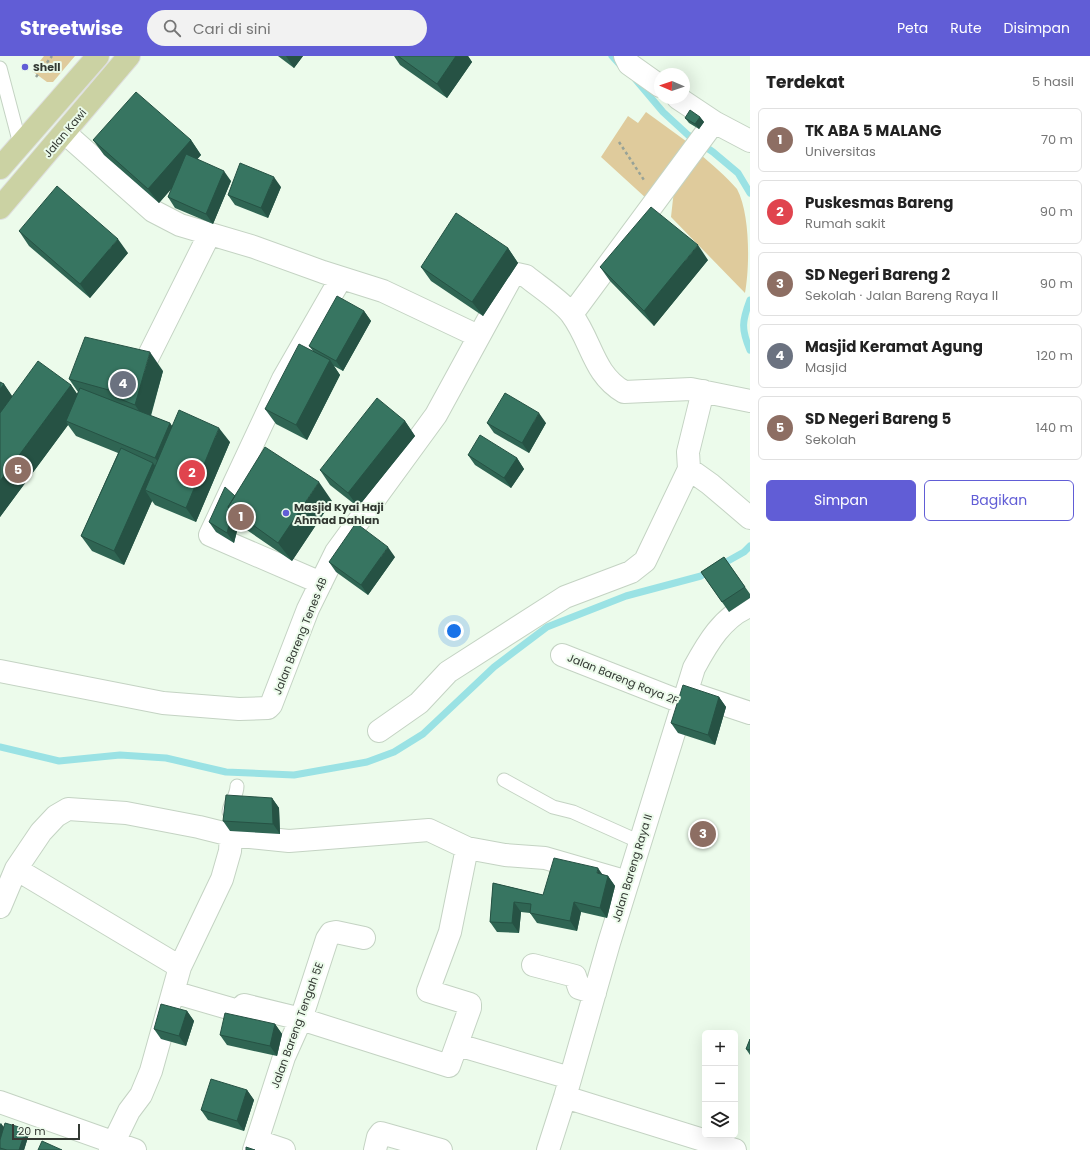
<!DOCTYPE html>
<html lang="id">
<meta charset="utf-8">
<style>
:root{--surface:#fff;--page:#f2f2f2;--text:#222;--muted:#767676;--line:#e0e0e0;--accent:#615dd6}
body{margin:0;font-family:Poppins,sans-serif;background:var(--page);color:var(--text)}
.controls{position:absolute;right:12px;bottom:12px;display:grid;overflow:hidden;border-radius:6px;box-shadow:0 4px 16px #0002}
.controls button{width:36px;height:36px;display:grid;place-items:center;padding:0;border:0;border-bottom:1px solid var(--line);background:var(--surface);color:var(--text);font:20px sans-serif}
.compass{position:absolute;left:654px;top:12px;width:36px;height:36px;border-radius:50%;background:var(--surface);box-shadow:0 4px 16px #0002;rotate:272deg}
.scale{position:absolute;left:12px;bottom:10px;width:68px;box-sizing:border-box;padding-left:4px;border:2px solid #333933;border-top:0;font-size:11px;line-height:14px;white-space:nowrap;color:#333933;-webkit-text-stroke:3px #ecfbeb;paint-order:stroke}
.you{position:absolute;left:454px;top:575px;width:14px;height:14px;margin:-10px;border:3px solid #fff;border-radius:50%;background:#1a73e8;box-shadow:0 0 0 6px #1a73e833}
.badge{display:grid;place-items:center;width:26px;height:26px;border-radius:50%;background:var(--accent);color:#fff;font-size:13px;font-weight:700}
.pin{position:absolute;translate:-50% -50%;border:2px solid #fff;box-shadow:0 1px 4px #0006}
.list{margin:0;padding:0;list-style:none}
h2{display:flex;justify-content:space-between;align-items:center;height:52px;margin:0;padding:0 16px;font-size:17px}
h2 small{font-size:13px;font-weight:400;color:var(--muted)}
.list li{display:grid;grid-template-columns:26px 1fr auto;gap:12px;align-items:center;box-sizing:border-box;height:64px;margin:0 8px 8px;padding:0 8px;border:1px solid var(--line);border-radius:6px}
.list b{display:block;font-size:15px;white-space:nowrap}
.list p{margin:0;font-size:13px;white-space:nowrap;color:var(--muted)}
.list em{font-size:13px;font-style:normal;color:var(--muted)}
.actions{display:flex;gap:8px;padding:12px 16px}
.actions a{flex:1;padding:9px 0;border:1px solid var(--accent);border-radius:6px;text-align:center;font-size:14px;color:var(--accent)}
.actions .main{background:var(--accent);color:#fff}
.icon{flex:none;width:22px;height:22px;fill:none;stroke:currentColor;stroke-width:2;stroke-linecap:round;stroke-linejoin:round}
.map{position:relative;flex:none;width:750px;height:1094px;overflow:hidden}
header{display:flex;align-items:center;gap:24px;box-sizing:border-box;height:56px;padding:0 20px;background:var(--accent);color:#fff}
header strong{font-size:19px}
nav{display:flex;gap:22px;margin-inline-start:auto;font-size:14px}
.search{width:280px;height:36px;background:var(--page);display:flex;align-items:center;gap:10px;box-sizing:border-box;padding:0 14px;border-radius:22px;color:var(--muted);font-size:15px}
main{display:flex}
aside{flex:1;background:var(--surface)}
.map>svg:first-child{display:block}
.green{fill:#dfcb9c}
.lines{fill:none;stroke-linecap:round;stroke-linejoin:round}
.stream{stroke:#9ae2e4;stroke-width:7}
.service-casing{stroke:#c4d3c3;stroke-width:15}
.minor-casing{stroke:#c4d3c3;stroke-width:24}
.primary-casing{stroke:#dedfde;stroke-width:24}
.path{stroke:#97a297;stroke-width:2.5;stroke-dasharray:3 3;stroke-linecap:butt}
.service{stroke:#fff;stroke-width:13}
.minor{stroke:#fff;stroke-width:22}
.primary{stroke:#cbd2a3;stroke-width:22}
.wall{fill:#2f6553}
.shaded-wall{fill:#265244}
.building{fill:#377561;stroke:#265244}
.poi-dot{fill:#615dd6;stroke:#ecfbeb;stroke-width:1.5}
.labels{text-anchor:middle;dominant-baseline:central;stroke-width:4;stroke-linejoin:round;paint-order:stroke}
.poi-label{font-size:11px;font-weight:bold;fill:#333933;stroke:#ecfbeb;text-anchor:start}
.street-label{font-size:11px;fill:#333933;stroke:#ecfbeb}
</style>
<header>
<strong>Streetwise</strong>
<div class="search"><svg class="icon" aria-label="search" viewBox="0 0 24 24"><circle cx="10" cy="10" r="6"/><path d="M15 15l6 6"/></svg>Cari di sini</div>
<nav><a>Peta</a><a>Rute</a><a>Disimpan</a></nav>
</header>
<main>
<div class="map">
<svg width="750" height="1094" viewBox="0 0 750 1094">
<rect width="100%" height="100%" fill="#ecfbeb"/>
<path class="green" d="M44,0H75L53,26H47L32,15Z
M646,56L690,88L647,143L601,101L628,60L638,67Z
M699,97C711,108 726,120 737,133C750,157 750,209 745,237L671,161L674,134Z"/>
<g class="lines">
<path class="stream" d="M612,0L621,10
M636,24L663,56L688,79L713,96L738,117L750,137
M750,244C742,265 741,273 750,294
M719,510L744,496L750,490
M0,691L59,705L120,699L166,702L226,716L294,719L367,706L394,696L423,678L494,611L547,571L626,540L701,520L710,515"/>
<g class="service-casing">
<path id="service" d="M0,12L20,88
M504,724L553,751L573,756L640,786
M229,756C230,746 237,740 237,730"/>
</g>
<g class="minor-casing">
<path id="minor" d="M625,0L629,8L660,30
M678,42L714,66L750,85
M65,77L153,155L180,169L254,191L323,216L383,235L478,280
M572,258L714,66
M145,307L209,179
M689,413L688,396L703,335
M321,527L210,479L283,323L341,222
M562,599L684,647
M0,615L163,647L239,653L268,652L271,649L308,553L336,496L436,359L512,220L517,218L526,220C538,230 564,247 572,259C592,286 593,318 624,336L691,333L750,345
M696,639L750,657
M379,675L419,647L448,616L565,541L631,516L645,505L689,413L710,428L750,462
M16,813L180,911
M0,851L16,813L41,776L56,760L68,753L126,757L199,771L231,779L289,785L429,774L467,792L505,799L545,802L628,826
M533,909L575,920L579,932L595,937
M173,936L242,956L244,949L301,963L449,1010L470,952V948L428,935L450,876L467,792
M458,989L570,1022
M565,1041L735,1094
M0,1046L135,1094
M257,1085L284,1094
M110,1094L129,1055L141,1039L151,1015L180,911L222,823L230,795L231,779
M254,1094L284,1001L301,963L327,883L331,877L336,876L364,882
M375,1094L378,1081L381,1077L441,1094
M548,1094L565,1041L609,887L694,612C707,588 723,560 750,550"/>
</g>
<g class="primary-casing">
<path id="primary" d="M0,112L98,0
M0,152L129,0"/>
</g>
<path class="path" d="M36,21L52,0
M619,86L644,124"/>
<use href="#service" class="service"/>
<use href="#minor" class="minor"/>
<use href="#primary" class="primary"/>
</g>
<path class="wall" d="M278,0H303L294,12Z
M394,0H468L472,6L447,42L400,9Z
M700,61L704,66L699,73L689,67L685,62Z
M93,84H191L201,99L197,103L231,125L213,168L175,152L168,141L172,132L159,147L104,99Z
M281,131L268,162L235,149L228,139Z
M19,175L128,197L90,242L29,190Z
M508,192L518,207L483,260L431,225L421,211Z
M708,204L654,270L610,225L600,211Z
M364,255L371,265L343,315L334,310L340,319L307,384L276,368L265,353L313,295L309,290Z
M163,315L151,360L170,367L172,370L230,386L196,466L155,449L152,445L124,509L92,495L81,480L118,397L76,380L68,369L0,461V326L4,328L12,341L71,329L77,338L78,336L69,323Z
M405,365L415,380L358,451L330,429L320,414Z
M487,367H546L529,397L494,377Z
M468,399L517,402L524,413L511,432L475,409Z
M235,440L332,445L292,505L241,470L239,467L234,487L216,476L209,466Z
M395,501L368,539L336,516L329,506Z
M724,501L750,538V542L729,556L701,516Z
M719,641L726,651L715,689L678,677L671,667Z
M272,742L279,752L280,778L230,775L223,765Z
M603,819L608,820L615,830L607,862L581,856L577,875L537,867L530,857L521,856L519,877L497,876L490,866L493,827L543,839Z
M187,955L194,965L186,990L161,983L154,973Z
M275,968L282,978L277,1000L227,989L220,979Z
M750,983V999L746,993Z
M247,1034L254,1044L244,1075L208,1064L201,1054Z
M0,1067L4,1071L29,1078L24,1094H0Z"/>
<path class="shaded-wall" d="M286,0H303L294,12Z
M456,0H468L472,6L447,42L437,28Z
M700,61L704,66L699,73L695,68Z
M191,84L201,99L159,147L148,133Z
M224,115L231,125L213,168L206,158Z
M274,121L281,131L268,162L261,152Z
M118,183L128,197L90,242L80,228Z
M698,189L708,204L654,270L644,255Z
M508,192L518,207L483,260L472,246Z
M364,255L371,265L343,315L336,305Z
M150,296L163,315L148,368L135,349Z
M330,304L340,319L307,384L296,369Z
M4,328L17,347L0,369V333Z
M71,329L84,348L66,365L68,369L0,461V425Z
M539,357L546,367L529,397L522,387Z
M405,365L415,380L358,451L348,437Z
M170,367L180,382L166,416L155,402Z
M219,372L230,386L196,466L186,452Z
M517,402L524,413L511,432L504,422Z
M153,407L163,421L145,434L152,445L124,509L114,495Z
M319,426L332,445L292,505L278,487Z
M232,457L239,467L234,487L227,477Z
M388,491L395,501L368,539L361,529Z
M719,641L726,651L715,689L708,679Z
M272,742L279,752L280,778L273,768Z
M598,812L605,822L597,817Z
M608,820L615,830L607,862L600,852Z
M514,846L521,856L519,877L512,867Z
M574,846L581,856L577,875L570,865Z
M187,955L194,965L186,990L179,980Z
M275,968L282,978L277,1000L270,990Z
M247,1034L254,1044L244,1075L237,1065Z
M1,1067L4,1072L0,1086V1070Z
M26,1073L29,1078L24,1094H19Z"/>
<path class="building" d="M398,0H456L437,28Z
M136,36L191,84L148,133L93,84Z
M690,54L700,61L695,68L685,62Z
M186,98L224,115L206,158L168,141Z
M240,107L274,121L261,152L228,139Z
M57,130L118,183L80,228L19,175Z
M651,151L698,189L644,255L600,211Z
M456,157L508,192L472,246L421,211Z
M337,240L364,255L336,305L309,290Z
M85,281L150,296L135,349L115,341L116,336L69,323Z
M299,288L330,304L296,369L265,353Z
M38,305L71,329L0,425V357Z
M0,326L4,328L0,333Z
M80,332L170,367L155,402L66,365Z
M505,337L539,357L522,387L487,367Z
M377,342L405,365L348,437L320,414Z
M179,354L219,372L186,452L145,434Z
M480,379L517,402L504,422L468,399Z
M265,391L319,426L278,487L228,451Z
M121,392L153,407L114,495L81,480Z
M225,431L235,440L228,451L232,457L227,477L209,466Z
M356,467L388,491L361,529L329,506Z
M724,501L745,531L722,546L701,516Z
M683,629L719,641L708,679L671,667Z
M226,739L272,742L273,768L223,765Z
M554,802L598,812L597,817L608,820L600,852L574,846L570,865L530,857L531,848L514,846L512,867L490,866L493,827L543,839Z
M161,948L187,955L179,980L154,973Z
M225,957L275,968L270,990L220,979Z
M750,983V994L746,993Z
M211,1023L247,1034L237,1065L201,1054Z
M5,1067L26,1073L19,1094H7L0,1092V1084Z
M42,1085L62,1094H38Z
M246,1091L255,1094H246Z"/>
<g class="poi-dot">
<circle cx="25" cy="11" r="4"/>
<circle cx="286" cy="457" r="4"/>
</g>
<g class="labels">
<g class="poi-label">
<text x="33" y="11">Shell</text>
<text x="294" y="451">Masjid Kyai Haji<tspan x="294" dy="13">Ahmad Dahlan</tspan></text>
</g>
<g class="street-label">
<text transform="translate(65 77) rotate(-50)">Jalan Kawi</text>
<text transform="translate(300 580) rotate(-68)">Jalan Bareng Tenes 4B</text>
<text transform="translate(623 623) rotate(22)">Jalan Bareng Raya 2F</text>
<text transform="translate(632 812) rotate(-73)">Jalan Bareng Raya II</text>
<text transform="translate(297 969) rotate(-70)">Jalan Bareng Tengah 5E</text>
</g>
</g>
</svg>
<div class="controls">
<button>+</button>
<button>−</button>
<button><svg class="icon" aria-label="layers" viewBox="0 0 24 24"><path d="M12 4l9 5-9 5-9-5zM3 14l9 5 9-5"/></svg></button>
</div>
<svg class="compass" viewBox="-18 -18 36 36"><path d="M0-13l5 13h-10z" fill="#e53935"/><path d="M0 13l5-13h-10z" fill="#767676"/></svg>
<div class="scale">20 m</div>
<div class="you"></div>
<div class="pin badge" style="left:241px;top:461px;background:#8d6e63">1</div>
<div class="pin badge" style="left:192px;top:417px;background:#e0444e">2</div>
<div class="pin badge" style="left:703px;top:778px;background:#8d6e63">3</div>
<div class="pin badge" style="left:123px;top:328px;background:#6b7280">4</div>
<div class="pin badge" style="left:18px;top:414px;background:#8d6e63">5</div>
</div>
<aside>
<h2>Terdekat<small>5 hasil</small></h2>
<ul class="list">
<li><span class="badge" style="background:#8d6e63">1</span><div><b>TK ABA 5 MALANG</b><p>Universitas</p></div><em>70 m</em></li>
<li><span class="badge" style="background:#e0444e">2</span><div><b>Puskesmas Bareng</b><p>Rumah sakit</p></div><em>90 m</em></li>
<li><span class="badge" style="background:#8d6e63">3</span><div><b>SD Negeri Bareng 2</b><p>Sekolah · Jalan Bareng Raya II</p></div><em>90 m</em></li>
<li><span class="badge" style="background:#6b7280">4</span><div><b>Masjid Keramat Agung</b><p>Masjid</p></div><em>120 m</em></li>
<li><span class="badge" style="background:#8d6e63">5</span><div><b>SD Negeri Bareng 5</b><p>Sekolah</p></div><em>140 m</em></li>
</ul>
<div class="actions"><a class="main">Simpan</a><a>Bagikan</a></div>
</aside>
</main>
